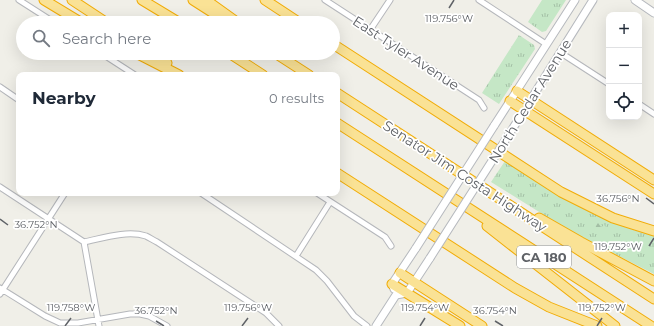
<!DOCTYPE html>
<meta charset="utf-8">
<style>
:root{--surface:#fff;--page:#f2f2f3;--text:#1f2937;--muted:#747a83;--line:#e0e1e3}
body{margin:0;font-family:Montserrat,sans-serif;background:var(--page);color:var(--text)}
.controls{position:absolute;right:12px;top:12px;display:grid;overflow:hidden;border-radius:8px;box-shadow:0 4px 16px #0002}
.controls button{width:36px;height:36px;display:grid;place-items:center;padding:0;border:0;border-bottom:1px solid var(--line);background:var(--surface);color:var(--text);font:20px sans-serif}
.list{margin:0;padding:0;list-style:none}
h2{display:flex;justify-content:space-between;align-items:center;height:52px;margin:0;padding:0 16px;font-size:17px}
h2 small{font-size:13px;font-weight:400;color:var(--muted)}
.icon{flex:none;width:22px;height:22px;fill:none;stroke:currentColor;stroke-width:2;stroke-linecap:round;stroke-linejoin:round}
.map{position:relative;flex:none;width:654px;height:326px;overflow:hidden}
.search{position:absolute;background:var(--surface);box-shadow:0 4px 16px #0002;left:16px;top:16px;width:324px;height:44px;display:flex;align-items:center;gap:10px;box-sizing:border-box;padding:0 14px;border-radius:22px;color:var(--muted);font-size:15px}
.panel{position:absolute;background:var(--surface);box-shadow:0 4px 16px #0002;left:16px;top:72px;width:324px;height:124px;border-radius:8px}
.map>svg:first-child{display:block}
.grass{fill:url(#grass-tufts)}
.forest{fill:url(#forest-firs)}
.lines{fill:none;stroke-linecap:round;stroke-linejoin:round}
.minor-casing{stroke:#b5b7bb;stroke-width:7}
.secondary-casing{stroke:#b6b9be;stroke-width:9}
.motorway-casing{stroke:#f1ac07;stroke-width:11}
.minor{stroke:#fff;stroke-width:5}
.secondary{stroke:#fff;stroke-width:7}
.motorway{stroke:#fae295;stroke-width:9}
.secondary-bridge-casing{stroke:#b6b9be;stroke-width:9;stroke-linecap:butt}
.secondary-bridge{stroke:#fff;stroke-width:7}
.ticks{fill:none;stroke:#5f6267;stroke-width:1.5}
.labels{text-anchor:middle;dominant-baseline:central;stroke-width:3.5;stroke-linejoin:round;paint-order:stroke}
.shield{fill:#fff;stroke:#8f9195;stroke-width:1}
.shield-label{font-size:13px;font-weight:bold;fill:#5f6267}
.street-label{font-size:14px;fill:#5f6267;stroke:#fff}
.ticks-label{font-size:10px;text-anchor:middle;fill:#5f6267;stroke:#fff;stroke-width:3.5;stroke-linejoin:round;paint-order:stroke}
</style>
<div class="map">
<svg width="654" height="326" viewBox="0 0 654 326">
<defs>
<pattern id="grass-tufts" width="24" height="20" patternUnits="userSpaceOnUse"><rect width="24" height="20" fill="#c5e7c6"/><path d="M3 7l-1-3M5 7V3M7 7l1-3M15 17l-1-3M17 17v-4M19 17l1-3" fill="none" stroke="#a3bfa5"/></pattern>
<pattern id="forest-firs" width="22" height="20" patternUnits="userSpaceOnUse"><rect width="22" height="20" fill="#c5e7c6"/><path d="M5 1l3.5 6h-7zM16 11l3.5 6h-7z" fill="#a3bfa5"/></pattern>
</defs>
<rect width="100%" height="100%" fill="#f0efe8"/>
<path class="grass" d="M542,0H566L546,31L542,32L528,22Z
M519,35L534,45L535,49L499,104L482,93Z
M505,161C553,193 597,221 654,236V274L568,230L491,182Z"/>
<path class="forest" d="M598,223L601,227L604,225L609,230L608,233L605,234L602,232L604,235L602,237L600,236L595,228L596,224Z"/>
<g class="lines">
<g class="minor-casing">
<path id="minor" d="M19,0L55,23
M325,0L479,100L484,108
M479,0L546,44
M370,30L390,0
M101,53L135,75
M561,53L609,84
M0,87L19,100
M639,104L654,114
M0,187L84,242C103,238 127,230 146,236C150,238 153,240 157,242L266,313L279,326
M201,193L316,270L327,281L354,316L367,326
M317,193L385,237L391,246
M84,242L99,326
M296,256L330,202
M0,288L45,316L60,323H78L130,314H140L149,316L167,326
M0,294L65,193"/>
</g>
<g class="secondary-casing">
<path id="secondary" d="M635,0L654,13
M494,126L575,0
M508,136L593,0
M394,289L392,284L416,248
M376,326L396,295L407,293L430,258"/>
</g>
<g class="motorway-casing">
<path id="motorway" d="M44,0L82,23
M72,0L107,23
M142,0L180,23
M193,0L229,23
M206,0L238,23
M265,0L300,23
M333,44L561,192L613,218L654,231
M136,53L179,75
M152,53L167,63
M229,53L263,75
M275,53L309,75
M517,91L654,180
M337,93L654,299
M510,101L654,194
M337,123L651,326
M337,173L515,288L549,307L597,326
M539,218L581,242L654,281
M487,226L615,326
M400,273L482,326
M392,284L460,326"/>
</g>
<use href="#minor" class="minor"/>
<use href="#secondary" class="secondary"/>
<use href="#motorway" class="motorway"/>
<g class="secondary-bridge-casing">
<path id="secondary-bridge" d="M416,248L494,126
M430,258L508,136"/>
</g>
<use href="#secondary-bridge" class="secondary-bridge"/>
</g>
<path class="ticks" d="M449,8L454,0M646,198L654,204M0,219L8,225M649,246L654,238M156,321L164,326M495,321L503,326M65,326L71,318M242,326L248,318M420,326L425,318M597,326L602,318"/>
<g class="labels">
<rect class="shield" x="517" y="246" width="54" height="22" rx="3"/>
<g class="shield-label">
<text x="544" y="257">CA 180</text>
</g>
<g class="street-label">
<text transform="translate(406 53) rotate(33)">East Tyler Avenue</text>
<text transform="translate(530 101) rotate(-58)">North Cedar Avenue</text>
<text transform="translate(465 176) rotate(33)">Senator Jim Costa Highway</text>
</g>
</g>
<g class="ticks-label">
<text x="449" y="22">119.756°W</text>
<text x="618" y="202">36.756°N</text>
<text x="36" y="228">36.752°N</text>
<text x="618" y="250">119.752°W</text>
<text x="71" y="311">119.758°W</text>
<text x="248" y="311">119.756°W</text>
<text x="425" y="311">119.754°W</text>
<text x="602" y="311">119.752°W</text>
<text x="156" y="314">36.752°N</text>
<text x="495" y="314">36.754°N</text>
</g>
</svg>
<div class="controls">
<button>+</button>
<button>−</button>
<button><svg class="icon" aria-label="locate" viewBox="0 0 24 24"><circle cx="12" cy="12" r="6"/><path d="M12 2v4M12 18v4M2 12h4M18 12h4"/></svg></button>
</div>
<div class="search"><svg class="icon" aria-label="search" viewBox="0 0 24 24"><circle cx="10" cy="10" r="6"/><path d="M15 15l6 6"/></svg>Search here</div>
<section class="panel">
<h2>Nearby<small>0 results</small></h2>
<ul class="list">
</ul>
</section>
</div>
